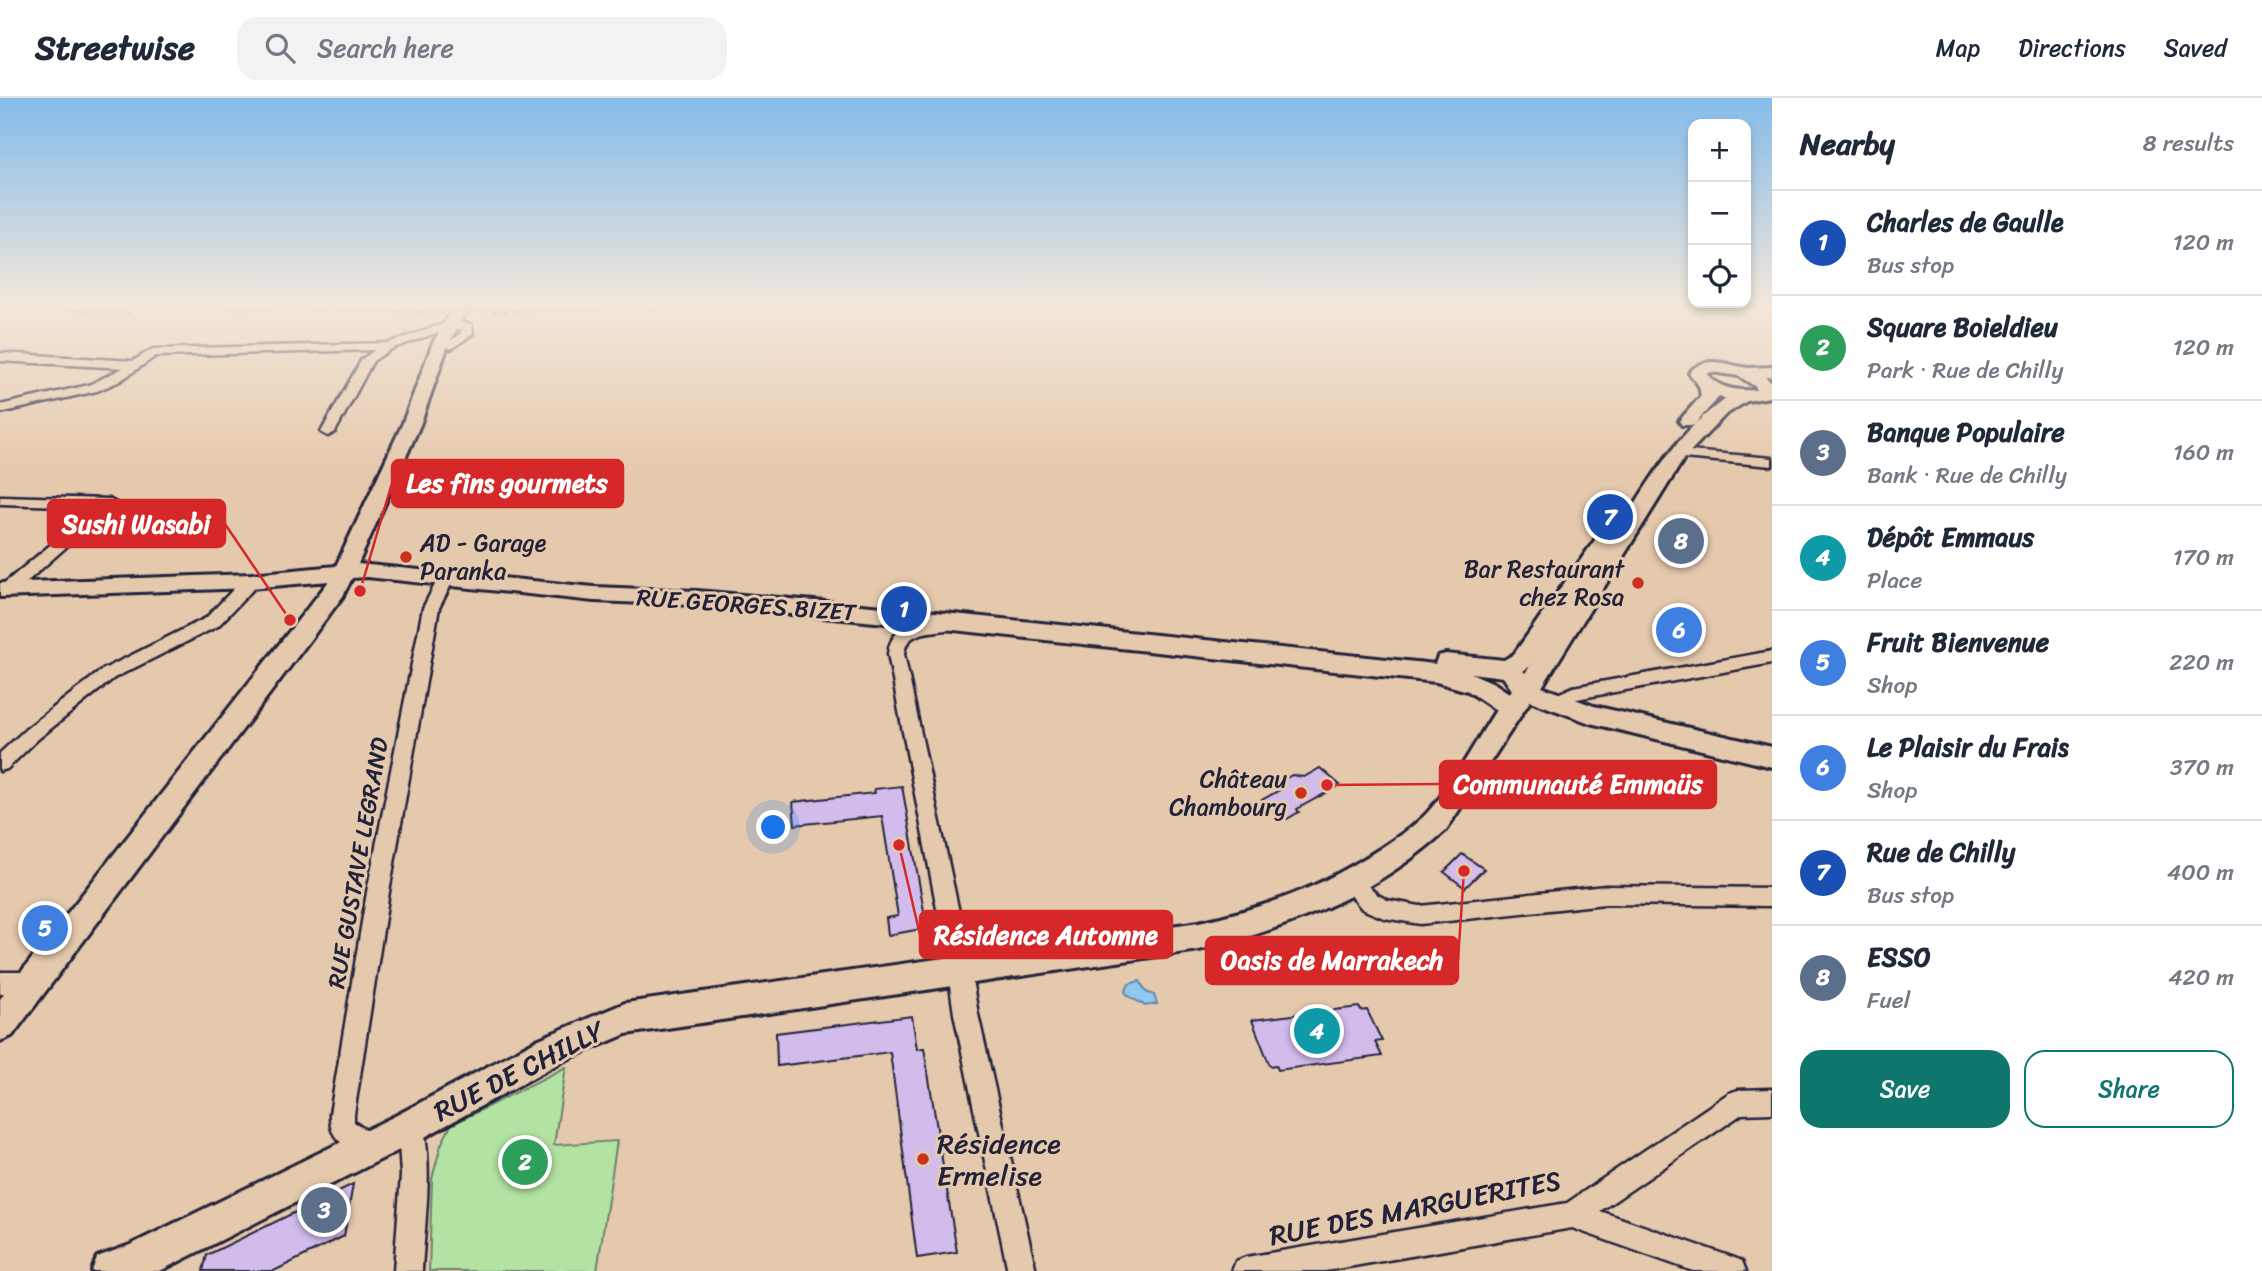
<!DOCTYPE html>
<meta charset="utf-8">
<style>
:root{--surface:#fff;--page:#f2f2f3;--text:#1f2937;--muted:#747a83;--line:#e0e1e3;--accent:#0f766e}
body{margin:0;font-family:Sriracha,sans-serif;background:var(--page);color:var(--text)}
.controls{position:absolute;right:21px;top:21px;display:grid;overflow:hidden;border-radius:14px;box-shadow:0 4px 10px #0003}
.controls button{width:63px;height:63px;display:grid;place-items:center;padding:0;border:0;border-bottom:2px solid var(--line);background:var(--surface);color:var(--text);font:35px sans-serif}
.you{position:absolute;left:774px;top:730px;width:24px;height:24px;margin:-18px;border:5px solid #fff;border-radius:50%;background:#1a73e8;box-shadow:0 0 0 10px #1a73e833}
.badge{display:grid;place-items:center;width:46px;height:46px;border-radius:50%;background:var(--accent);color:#fff;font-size:23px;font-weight:700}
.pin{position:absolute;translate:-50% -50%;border:4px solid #fff;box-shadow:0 2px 7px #0006}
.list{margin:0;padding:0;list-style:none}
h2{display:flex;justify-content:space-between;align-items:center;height:91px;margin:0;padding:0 28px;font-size:30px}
h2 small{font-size:23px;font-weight:400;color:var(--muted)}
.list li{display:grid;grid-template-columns:46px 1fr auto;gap:21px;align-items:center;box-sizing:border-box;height:105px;padding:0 28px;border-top:2px solid var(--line)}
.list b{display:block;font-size:26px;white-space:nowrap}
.list p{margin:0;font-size:23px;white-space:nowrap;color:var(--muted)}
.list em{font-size:23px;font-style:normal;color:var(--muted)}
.actions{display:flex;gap:14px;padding:21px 28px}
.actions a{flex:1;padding:16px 0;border:2px solid var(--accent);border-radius:21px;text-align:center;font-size:24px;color:var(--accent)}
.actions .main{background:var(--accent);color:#fff}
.icon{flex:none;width:38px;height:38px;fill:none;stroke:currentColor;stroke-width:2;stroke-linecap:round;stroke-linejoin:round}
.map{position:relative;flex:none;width:1772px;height:1173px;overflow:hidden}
header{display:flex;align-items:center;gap:42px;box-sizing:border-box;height:98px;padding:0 35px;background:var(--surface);border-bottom:2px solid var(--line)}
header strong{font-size:33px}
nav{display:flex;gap:38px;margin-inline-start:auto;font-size:24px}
.search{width:490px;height:63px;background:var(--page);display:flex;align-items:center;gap:18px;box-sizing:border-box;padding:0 24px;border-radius:21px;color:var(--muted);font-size:26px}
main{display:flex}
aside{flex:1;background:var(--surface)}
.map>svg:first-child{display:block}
.green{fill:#b2e3a2;stroke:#6a826e;stroke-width:2}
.water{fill:#90c8ef;stroke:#6486a7;stroke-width:2}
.building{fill:#d2bcec;stroke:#22223b;stroke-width:2}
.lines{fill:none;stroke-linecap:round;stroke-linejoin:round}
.street-casing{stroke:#22223b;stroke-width:5}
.secondary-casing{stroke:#22223b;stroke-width:6}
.street{fill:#e5c9ad;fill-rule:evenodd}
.secondary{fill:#e5c9ad;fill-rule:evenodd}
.rail{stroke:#22223b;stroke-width:3.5;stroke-dasharray:7 3.5;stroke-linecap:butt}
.poi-dot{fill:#c8321e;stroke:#e5c9ad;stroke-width:2.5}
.labels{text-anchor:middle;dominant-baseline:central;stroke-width:6;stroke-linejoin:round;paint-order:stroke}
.poi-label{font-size:24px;fill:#22223b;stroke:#e5c9ad;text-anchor:end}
.street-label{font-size:24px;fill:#22223b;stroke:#e5c9ad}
.near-street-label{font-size:28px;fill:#22223b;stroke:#e5c9ad}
.near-poi-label{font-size:28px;fill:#22223b;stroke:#e5c9ad;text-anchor:start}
.leader{fill:none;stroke:#d62828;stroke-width:2.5}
.callout-dot{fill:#d62828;stroke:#e5c9ad;stroke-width:2.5}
.callout{fill:#d62828;stroke:#d62828;stroke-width:2.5}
.callout-label{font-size:26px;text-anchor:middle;font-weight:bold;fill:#fff}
</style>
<header>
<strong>Streetwise</strong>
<div class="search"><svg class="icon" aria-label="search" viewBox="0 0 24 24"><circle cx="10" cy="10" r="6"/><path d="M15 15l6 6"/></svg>Search here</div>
<nav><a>Map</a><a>Directions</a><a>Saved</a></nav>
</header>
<main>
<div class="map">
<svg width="1772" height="1173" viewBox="0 0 1772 1173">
<rect width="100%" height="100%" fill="#e5c9ad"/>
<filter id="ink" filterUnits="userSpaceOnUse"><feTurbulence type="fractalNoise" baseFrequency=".0143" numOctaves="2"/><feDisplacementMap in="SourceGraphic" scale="14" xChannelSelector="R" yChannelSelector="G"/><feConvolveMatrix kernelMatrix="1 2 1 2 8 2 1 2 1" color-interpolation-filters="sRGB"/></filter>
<g filter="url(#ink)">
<path class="green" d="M566,969L554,1047L617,1043L597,1173H429L432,1081L441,1047L451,1027Z"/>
<path class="water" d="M1140,883L1146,894L1154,897L1157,906L1145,908C1138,902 1131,902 1125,894L1129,886Z"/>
<path class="building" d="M1320,670L1340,687L1297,711L1299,714L1287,721L1284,717L1280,719L1262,702L1281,691L1283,682L1292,677L1304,679Z
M902,688L927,830L888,837L886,820L898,818L882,718L795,727L793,704L875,695L874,691Z
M1462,756L1484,771L1465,790L1444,774Z
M1359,909L1361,913L1367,912L1382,943L1375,944L1382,958L1278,972L1276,967L1270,968L1252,922Z
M912,918L917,951L924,950L957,1154L917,1160L890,954L777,968L776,935Z
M353,1086L344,1138L274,1173H203L207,1157Z"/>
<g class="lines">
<g class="street-casing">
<path id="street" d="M449,224L472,226L473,236L451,251L445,247L461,235L462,231L450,230L391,251L373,263L335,334L328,338L321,334L362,261L375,252L156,258L120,283L97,293L0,315V307L89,287L123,270L0,263V255L133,263L153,251L388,245Z
M1677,352L1772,360V368L1672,359L1670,356Z
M0,398L109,401L116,405L13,496H1V488L96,409L0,406Z
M446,476L454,481L439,510L389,794L354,1016V1024L370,1035L376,1053L372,1062L363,1066L354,1062C345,1041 329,1044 330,1016L367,794L423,510L440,477Z
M251,478L259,483L257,487L218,528L114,580L38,641L7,671L0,673V655L26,631L102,572L206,520L245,479Z
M950,520L956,522L958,526L956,530C936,536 907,529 904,556L966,847L978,916L1036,1173H1008L954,916L944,847L888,556C891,523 924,523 950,520Z
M1772,553V565L1577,601L1557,611L1551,609L1548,604L1551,599L1573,589Z
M1351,776L1358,779L1378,797L1387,802L1420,808L1605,788L1772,790V808L1605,806L1420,826L1384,820L1362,811L1341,785L1344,779Z
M0,874H30L38,877L41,884L38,891L30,894L0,896Z
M1772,991V1015L1742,1016L1600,1113L1732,1159L1742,1163L1746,1173H1693L1572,1130L1325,1173H1232L1236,1163L1246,1159L1567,1105L1729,995L1738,992Z
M411,1015L420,1019C435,1056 424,1132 422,1173H394L401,1077L398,1028L402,1019Z"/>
</g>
<g class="secondary-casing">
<path id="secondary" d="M454,208H469L448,247L420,327L358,466L594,489L697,493L907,511L1435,566L1438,558L1446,556L1504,562L1514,556L1597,439L1604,437L1613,441C1645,391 1675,334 1726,301L1719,299L1694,327H1682L1679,323L1701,298L1699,288L1689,275C1706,255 1728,268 1749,270C1757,270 1764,269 1772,269V279H1765L1772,285L1770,299L1747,303L1725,317L1685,359L1542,589L1594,608L1772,649V669L1590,625L1530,603L1446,732C1376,796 1290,830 1199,852L626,936L563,963L423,1040L160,1173H92L97,1159L130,1147L399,1016L539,941L625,905L1199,824C1270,808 1320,790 1381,750C1397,739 1414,729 1427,715C1454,685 1474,646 1496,612L1468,593L1436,584L907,527L697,507L594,503L367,479L352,480L343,498L12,938L0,943V901L329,483L251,490L0,499V485L251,476L336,468L402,327L432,247ZM1711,274L1739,278L1756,289V292C1737,293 1719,291 1707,276ZM1549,541L1525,575L1523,573L1530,568ZM1471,575L1503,579L1512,592L1509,595L1494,585Z"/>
</g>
<use href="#street" class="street"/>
<use href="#secondary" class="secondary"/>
<path class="rail" d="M0,208L129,215
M154,208L445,214L742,208"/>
</g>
</g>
<linearGradient id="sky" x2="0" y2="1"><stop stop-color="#85bceb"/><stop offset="0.56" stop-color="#f3e7da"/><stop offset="1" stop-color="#f3e7da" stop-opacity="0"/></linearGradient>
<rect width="1772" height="372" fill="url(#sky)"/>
<g class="poi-dot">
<circle cx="406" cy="459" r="7"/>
<circle cx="1638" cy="485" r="7"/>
<circle cx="1301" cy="695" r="7"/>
<circle cx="923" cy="1061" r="7"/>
</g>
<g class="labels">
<g class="poi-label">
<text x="420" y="445" text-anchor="start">AD - Garage<tspan x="420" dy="28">Paranka</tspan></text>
<text x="1624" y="471">Bar Restaurant<tspan x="1624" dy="28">chez Rosa</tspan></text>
<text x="1287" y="681">Château<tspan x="1287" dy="28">Chambourg</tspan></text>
</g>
<g class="street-label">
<text transform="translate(746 507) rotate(4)">RUE GEORGES BIZET</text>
<text transform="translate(358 765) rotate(-80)">RUE GUSTAVE LEGRAND</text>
</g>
<g class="near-street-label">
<text transform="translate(519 973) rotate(-27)">RUE DE CHILLY</text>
<text transform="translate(1415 1110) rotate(-11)">RUE DES MARGUERITES</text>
</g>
<g class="near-poi-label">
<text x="937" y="1045">Résidence<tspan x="937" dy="32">Ermelise</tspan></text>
</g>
</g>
<path class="leader" d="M360 493L392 385M290 522L225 426M1327 687L1440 686M899 747L920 837M1464 773L1458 862"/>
<g class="callout-dot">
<circle cx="360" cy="493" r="7"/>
<circle cx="290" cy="522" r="7"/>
<circle cx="1327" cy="687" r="7"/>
<circle cx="899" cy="747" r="7"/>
<circle cx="1464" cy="773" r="7"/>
</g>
<g class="callout">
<rect x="392" y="362" width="231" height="47" rx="7"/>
<rect x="48" y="402" width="177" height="47" rx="7"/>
<rect x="1440" y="663" width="276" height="47" rx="7"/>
<rect x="920" y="813" width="252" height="47" rx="7"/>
<rect x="1206" y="839" width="252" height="47" rx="7"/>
</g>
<g class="callout-label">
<text x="507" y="394">Les fins gourmets</text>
<text x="136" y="435">Sushi Wasabi</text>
<text x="1578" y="695">Communauté Emmaüs</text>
<text x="1046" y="846">Résidence Automne</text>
<text x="1332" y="871">Oasis de Marrakech</text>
</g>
</svg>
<div class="controls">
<button>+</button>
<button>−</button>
<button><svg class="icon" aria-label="locate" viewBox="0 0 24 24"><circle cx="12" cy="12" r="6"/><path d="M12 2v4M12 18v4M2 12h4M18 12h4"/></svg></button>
</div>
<div class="you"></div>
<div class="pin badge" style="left:904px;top:511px;background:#1a4fb4">1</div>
<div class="pin badge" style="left:525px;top:1064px;background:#2e9e5b">2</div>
<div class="pin badge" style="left:324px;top:1112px;background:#5c6f8a">3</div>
<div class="pin badge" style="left:1317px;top:933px;background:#0f9aa8">4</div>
<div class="pin badge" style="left:45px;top:830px;background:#3f7fe0">5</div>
<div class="pin badge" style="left:1679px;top:532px;background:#3f7fe0">6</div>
<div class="pin badge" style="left:1610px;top:419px;background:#1a4fb4">7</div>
<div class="pin badge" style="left:1681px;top:443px;background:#5c6f8a">8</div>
</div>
<aside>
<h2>Nearby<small>8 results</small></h2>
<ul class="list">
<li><span class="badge" style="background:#1a4fb4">1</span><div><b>Charles de Gaulle</b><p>Bus stop</p></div><em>120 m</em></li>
<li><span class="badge" style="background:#2e9e5b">2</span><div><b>Square Boieldieu</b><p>Park · Rue de Chilly</p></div><em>120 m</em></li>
<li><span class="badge" style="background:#5c6f8a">3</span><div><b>Banque Populaire</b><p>Bank · Rue de Chilly</p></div><em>160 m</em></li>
<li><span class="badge" style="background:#0f9aa8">4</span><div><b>Dépôt Emmaus</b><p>Place</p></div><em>170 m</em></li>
<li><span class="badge" style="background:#3f7fe0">5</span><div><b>Fruit Bienvenue</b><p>Shop</p></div><em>220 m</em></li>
<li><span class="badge" style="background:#3f7fe0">6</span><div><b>Le Plaisir du Frais</b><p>Shop</p></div><em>370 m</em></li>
<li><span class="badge" style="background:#1a4fb4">7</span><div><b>Rue de Chilly</b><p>Bus stop</p></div><em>400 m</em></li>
<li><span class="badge" style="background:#5c6f8a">8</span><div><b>ESSO</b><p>Fuel</p></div><em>420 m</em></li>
</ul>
<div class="actions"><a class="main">Save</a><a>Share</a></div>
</aside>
</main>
